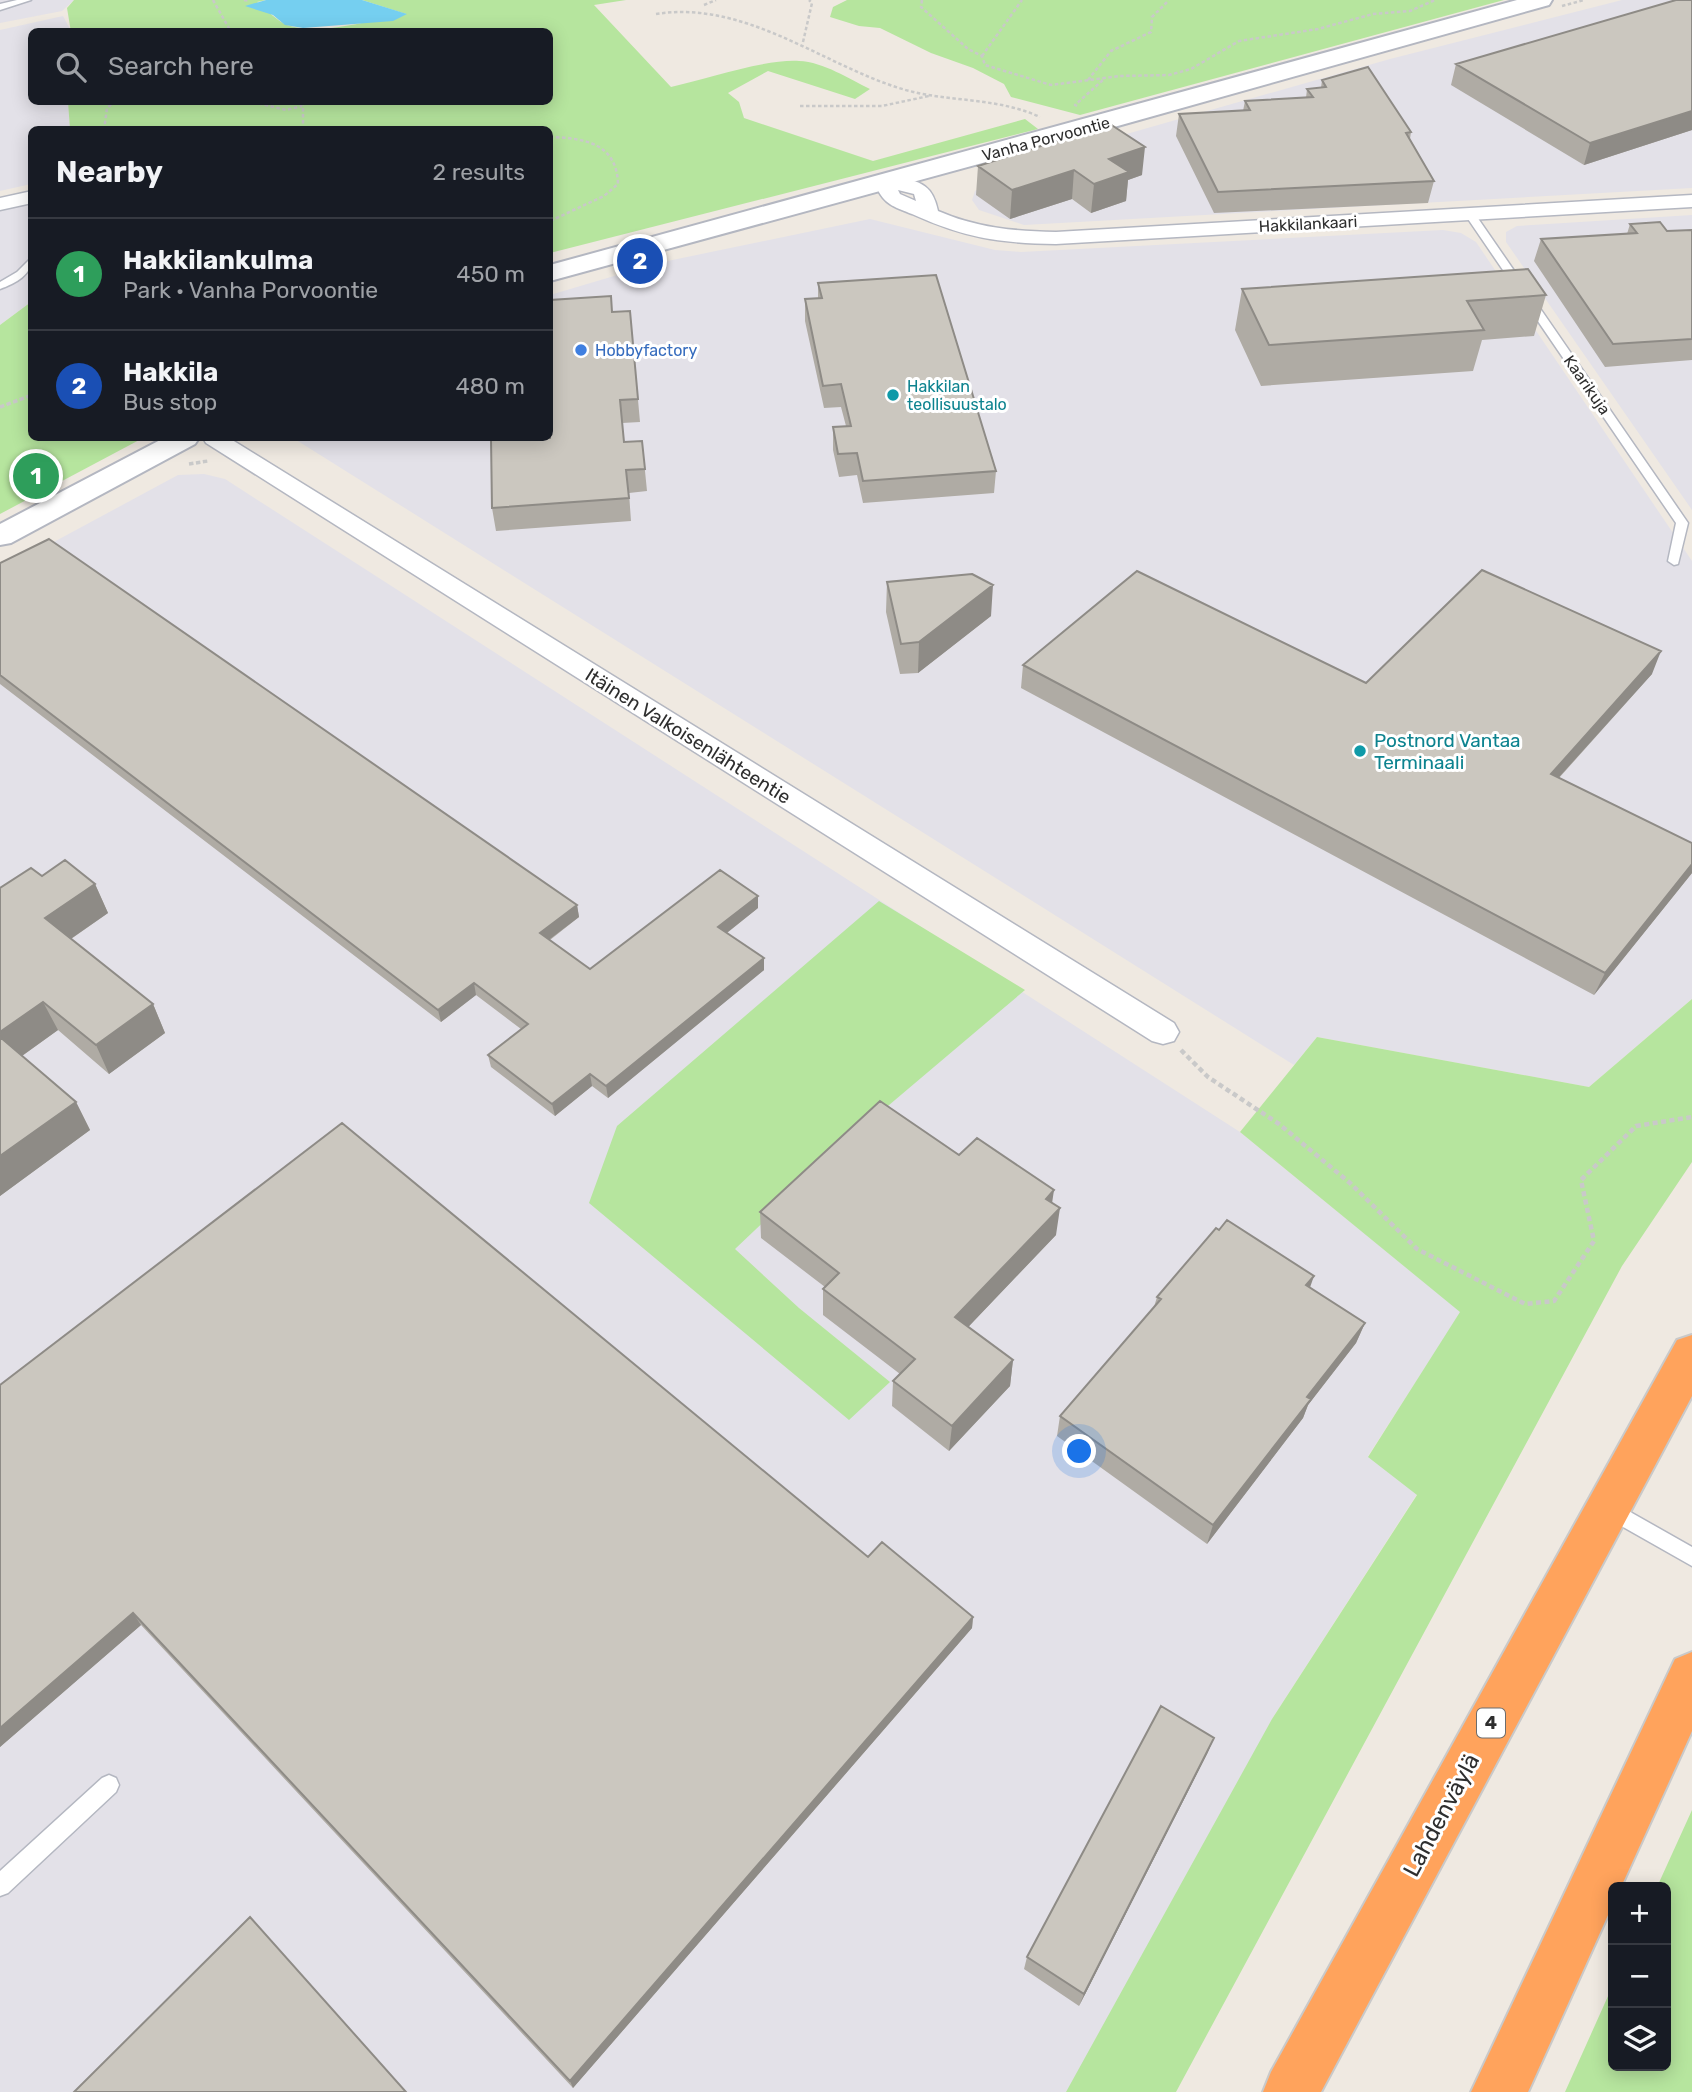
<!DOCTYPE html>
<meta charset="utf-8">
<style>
:root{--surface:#171b24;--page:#242831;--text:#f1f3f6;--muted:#9ea1a6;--line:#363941;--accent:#4264fb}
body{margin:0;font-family:Rubik,sans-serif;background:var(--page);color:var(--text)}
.controls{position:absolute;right:21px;bottom:21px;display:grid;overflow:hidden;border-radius:10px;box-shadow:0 4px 18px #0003}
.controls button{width:63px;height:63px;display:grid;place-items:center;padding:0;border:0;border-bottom:2px solid var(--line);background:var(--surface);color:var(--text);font:35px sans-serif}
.you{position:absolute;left:1080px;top:1452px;width:24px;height:24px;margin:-18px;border:5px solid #fff;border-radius:50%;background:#1a73e8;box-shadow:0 0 0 10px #1a73e833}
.badge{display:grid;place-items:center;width:46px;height:46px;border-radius:50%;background:var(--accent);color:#fff;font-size:23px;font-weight:700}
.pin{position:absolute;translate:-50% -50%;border:4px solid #fff;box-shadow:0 2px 7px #0006}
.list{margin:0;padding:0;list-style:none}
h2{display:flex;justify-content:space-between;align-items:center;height:91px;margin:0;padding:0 28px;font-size:30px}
h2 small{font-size:23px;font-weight:400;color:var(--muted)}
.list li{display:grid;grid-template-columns:46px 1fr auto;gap:21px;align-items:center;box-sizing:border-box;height:112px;padding:0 28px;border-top:2px solid var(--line)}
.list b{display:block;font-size:26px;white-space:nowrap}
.list p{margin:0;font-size:23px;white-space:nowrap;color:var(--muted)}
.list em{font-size:23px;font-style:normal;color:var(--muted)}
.icon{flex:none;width:38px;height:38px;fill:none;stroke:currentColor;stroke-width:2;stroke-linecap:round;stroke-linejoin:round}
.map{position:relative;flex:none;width:1692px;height:2092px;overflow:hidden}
.search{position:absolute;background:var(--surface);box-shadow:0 4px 18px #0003;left:28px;top:28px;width:525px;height:77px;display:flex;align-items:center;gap:18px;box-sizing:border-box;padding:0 24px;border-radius:10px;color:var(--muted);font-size:26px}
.panel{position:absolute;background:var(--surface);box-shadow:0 4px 18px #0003;left:28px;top:126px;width:525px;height:315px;border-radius:10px}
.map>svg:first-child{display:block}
.industrial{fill:#e3e1e8}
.green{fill:#b6e59e}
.water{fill:#75cff0}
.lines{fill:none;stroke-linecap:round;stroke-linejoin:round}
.service-casing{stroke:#b4b7c1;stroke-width:3}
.minor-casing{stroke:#b4b7c1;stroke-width:3}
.secondary-casing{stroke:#b4b7c1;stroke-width:4}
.motorway-casing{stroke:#c9c9c9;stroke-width:4}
.path-far2{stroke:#c9c9c9;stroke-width:2.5;stroke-dasharray:3.5 2.5;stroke-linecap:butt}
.path-far1{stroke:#c9c9c9;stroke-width:3.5;stroke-dasharray:4.5 2.5;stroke-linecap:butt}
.path{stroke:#c9c9c9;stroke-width:4.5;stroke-dasharray:5 3.5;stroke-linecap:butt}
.service{fill:#fff;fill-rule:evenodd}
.minor{fill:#fff;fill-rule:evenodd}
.secondary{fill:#fff;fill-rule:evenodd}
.motorway{fill:#ffa35c;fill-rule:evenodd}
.wall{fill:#afaba4}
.shaded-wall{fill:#8e8b86}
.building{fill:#cbc7bf;stroke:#8e8b86;stroke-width:2}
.shop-dot{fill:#3f7fe0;stroke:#fff;stroke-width:2.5}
.culture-dot{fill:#0f9aa8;stroke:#fff;stroke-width:2.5}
.labels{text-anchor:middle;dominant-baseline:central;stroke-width:6;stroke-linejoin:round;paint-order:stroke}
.far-street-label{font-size:16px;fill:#2e2e2e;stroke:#fff}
.far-shop-label{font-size:16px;fill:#366cbe;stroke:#fff;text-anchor:start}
.far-culture-label{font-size:16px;fill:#0d838f;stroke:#fff;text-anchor:start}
.shield{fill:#fff;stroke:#6d6d6d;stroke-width:2}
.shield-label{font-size:18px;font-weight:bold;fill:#2e2e2e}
.street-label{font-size:19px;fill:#2e2e2e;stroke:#fff}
.culture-label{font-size:19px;fill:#0d838f;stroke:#fff;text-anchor:start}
.near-street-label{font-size:23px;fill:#2e2e2e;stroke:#fff}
</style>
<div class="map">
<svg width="1692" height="2092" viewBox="0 0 1692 2092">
<rect width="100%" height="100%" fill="#efe9e1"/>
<path class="industrial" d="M0,0H74L62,11L0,23Z
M1622,0H1692V188L1024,225L979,210L972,200L975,191L989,182L1109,139L1390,59Z
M63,16L71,31L32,32V102H68L70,129L32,130L31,184L0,191V30Z
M31,204V302L0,325V211Z
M1692,215V510L1506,242V232L1517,226Z
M870,219L995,250L1021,252L1443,230L1461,233L1476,242L1692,561V999L1589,1087L1317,1037L1294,1065L293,438H550V295L658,263Z
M204,474L225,479L1240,1132L1461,1312L1368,1456L1417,1494L1272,1719L1134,2092H0V571L178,475Z"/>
<path class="green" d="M74,0H266L257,2C266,9 277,21 287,25C318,37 374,19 406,14L362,0H626L594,5L671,87C707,79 764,59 799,61C824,62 849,79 870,89L855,99L768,71L728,93L739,102L744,118L873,161L1025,119L1038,129L550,253V130L70,129L68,102H550V32H71L67,8Z
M847,0H1504L1080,115L1011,97L1004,84L973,68L931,53L880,28L859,26L830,17L833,7Z
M31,302L32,438H143L0,514V325Z
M879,901L1025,990L869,1122L735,1249L799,1308L890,1382L849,1420L589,1203L617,1126Z
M1692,999V1162L1622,1266L1176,2092H1066L1272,1719L1417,1495L1368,1457L1460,1312L1240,1132L1317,1037L1589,1087Z
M1692,1810V2092H1565L1613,1985V2066H1666V1887H1657Z"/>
<path class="water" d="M266,0H362L407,14L393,21L303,28L285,25L273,15L245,6Z"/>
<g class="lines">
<g class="service-casing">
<path id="service" d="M17,0H31L0,10V4Z
M1467,214H1475L1688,523L1678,564L1674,565L1668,561L1676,523L1466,216Z
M32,257C32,275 16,283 0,289V282L17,272Z
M1609,1500L1692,1547V1566L1602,1515L1600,1509L1602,1503Z
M109,1775L116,1778L119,1785L116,1792L8,1893L0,1896V1871L102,1778Z"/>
</g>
<g class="minor-casing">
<path id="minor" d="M891,175C917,182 932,181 938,211C977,228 1013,231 1056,232L1692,195V207L1056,244C998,243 965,238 912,214C897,208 885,205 878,190L884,177ZM898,190L914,194L916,201L900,194Z
M32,191V203L0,210V198Z
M203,438H229L1174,1023L1179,1032L1174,1041L1163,1044L1152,1041L206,443Z"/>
</g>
<g class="secondary-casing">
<path id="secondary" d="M1517,0H1552L1549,5L1107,129L550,281V265Z
M164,438H199L195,444L11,543L0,545V524Z"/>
</g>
<g class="motorway-casing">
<path id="motorway" d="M1692,1335V1396L1321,2092H1263L1271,2072L1677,1340Z
M1692,1652V1731L1621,1887H1613V1904L1528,2092H1471L1675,1659Z"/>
</g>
<path class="path-far2" d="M213,0L231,32
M244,0L250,1
M922,0L921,7L968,49L982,56L985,65L1051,85L1120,76L1169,75L1191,69L1239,41L1318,29L1373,14L1410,11L1435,0
M704,5L716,0
M1562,6L1584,0
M656,14C744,0 820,63 899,88C946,103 994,96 1040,117
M803,42L812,3L809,0
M982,56L1022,0
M1088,80L1111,51L1151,32L1152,17L1169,0
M253,102L286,110L302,106
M303,102V130
M800,106H882L929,96
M1077,106L1075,105L1104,79
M104,130L107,108L114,102
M393,130L419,127L441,130
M550,137C584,138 617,143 618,184L604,196L550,221"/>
<path class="path-far1" d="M0,407L32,395
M189,464L208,461"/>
<path class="path" d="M1181,1050L1208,1077L1279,1124L1350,1183L1417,1249L1525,1304L1554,1301L1594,1241L1581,1180L1636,1126L1692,1117"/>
<use href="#service" class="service"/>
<use href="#minor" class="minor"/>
<use href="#secondary" class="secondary"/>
<use href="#motorway" class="motorway"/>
</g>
<path class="wall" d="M1692,0V130L1584,165L1451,85L1456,64Z
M1322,80L1411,132L1410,139L1434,181L1428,203L1214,213L1176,136L1179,114L1243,111L1245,101L1306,98L1307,89L1321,88Z
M1110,124L1142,175L1128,180L1126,201L1091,213L1072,199L1010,219L976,195L978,166Z
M1630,224L1667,231L1692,230V360L1605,367L1534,261L1541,239L1627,234Z
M818,283L996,471L994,493L863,503L857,475L839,477L833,450V427L846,426L841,407L824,408L805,321V299L818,298Z
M1242,289L1546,295L1534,336L1482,340L1473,371L1261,386L1235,330Z
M630,311L640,422L622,423L624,442L642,441L647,491L629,493L631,521L496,531L492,508L613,312Z
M0,563L577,905L579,917L550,940L590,969L758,908L727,933L764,970L608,1098L592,1086L555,1116L491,1067L488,1055L521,1029L476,995L441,1022L0,684Z
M887,582L991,616L918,673L900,674L886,612Z
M1023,665L1366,683L1652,674L1559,778L1692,843V873L1594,995L1021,688Z
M42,876L95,884L108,913L71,939L153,1004L165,1033L109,1074L58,1030L22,1056L76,1102L90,1130L0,1196V888Z
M959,1155L1052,1203L1056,1235L968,1327L1013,1360L1010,1386L949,1451L892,1406L893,1381L900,1374L823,1315V1289L825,1287L761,1238L760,1212Z
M1310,1288L1365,1323L1356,1343L1308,1405L1303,1418L1207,1544L1057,1436L1060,1416L1154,1307L1157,1297Z
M0,1385L868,1557L973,1617L972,1628L573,2088L141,1625L0,1747Z
M1214,1738L1207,1754L1079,2006L1024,1969L1027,1957Z"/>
<path class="shaded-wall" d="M1692,111V130L1584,165L1590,143Z
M1145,147L1142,175L1128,180L1126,201L1091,213L1094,184L1109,159Z
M1074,170L1072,199L1010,219L1012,190Z
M993,585L991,616L918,673L919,642Z
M1661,651L1652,674L1542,796L1551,774Z
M1692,864V873L1594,995L1605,973Z
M95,884L108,913L59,947L45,918Z
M758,896V908L719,939L718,927Z
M577,905L579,917L542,945L540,933Z
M764,958V970L608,1098L606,1086Z
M474,983L476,995L441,1022L438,1010Z
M43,1002L58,1030L12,1063L0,1041V1032Z
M153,1004L165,1033L109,1074L96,1045Z
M590,1074L592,1086L555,1116L552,1104Z
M76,1102L90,1130L0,1196V1156Z
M1054,1190L1050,1217L1046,1199Z
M1060,1208L1056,1235L953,1343L955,1317Z
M1314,1276L1307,1296L1306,1285Z
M1365,1323L1356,1343L1308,1405L1303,1418L1207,1544L1213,1525L1307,1397Z
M1013,1360L1010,1386L949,1451L952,1426Z
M133,1613L141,1625L0,1747V1728Z
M973,1617L972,1628L573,2088L570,2081Z
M1214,1738L1207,1754L1079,2006L1084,1994Z"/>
<path class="building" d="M1676,0H1692V111L1590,143L1456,64Z
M1368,67L1411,132L1406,133L1434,181L1218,192L1179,114L1250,110L1245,101L1313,97L1307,89L1326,87L1322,80Z
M1110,124L1145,147L1109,159L1129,172L1094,184L1074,170L1012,190L978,166Z
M1660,222L1667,231L1692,230V339L1613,344L1541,239L1637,233L1630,224Z
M1528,269L1546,295L1467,301L1484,330L1269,345L1242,289Z
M936,275L996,471L863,481L857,453L838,454L833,427L851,426L841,384L823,386L805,299L822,298L818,283Z
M611,296L612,312L630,311L638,399L620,400L624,442L642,441L645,469L626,470L629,498L492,508L491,438H550V300Z
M49,539L577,905L540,933L590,969L720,870L758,896L718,927L764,958L606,1086L590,1074L552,1104L488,1055L528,1024L474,983L438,1010L0,675V563Z
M1482,570L1661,651L1551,774L1692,843V864L1605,973L1023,665L1137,571L1366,683Z
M972,574L993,585L919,642L901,644L887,582Z
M65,860L95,884L45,918L153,1004L96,1045L43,1002L0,1032V888L31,868L42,876Z
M0,1037L76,1102L0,1156Z
M880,1101L959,1155L977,1138L1054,1190L1046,1199L1060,1208L955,1317L1013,1360L952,1426L893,1381L915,1359L823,1289L839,1273L760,1212Z
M342,1123L868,1557L882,1542L973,1617L570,2081L133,1613L0,1728V1385Z
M1227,1220L1314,1276L1306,1285L1365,1323L1307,1397L1311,1399L1213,1525L1060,1416L1161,1299L1157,1297L1216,1228L1219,1230Z
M1161,1706L1214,1738L1084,1994L1027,1957Z
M250,1917L406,2092H74Z"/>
<circle class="shop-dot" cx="581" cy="350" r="7"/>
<g class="culture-dot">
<circle cx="893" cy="395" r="7"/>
<circle cx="1360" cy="751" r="7"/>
</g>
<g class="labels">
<g class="far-street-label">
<text transform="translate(1046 139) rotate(-15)">Vanha Porvoontie</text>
<text transform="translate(1308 224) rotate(-3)">Hakkilankaari</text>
<text transform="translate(1587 385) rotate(55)">Kaarikuja</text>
</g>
<g class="far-shop-label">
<text x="595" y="350">Hobbyfactory</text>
</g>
<g class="far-culture-label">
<text x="907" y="386">Hakkilan<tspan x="907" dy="18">teollisuustalo</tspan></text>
</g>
<rect class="shield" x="1477" y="1708.5" width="28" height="29" rx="5"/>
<g class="shield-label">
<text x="1491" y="1723">4</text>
</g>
<g class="street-label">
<text transform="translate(688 736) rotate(32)">Itäinen Valkoisenlähteentie</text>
</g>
<g class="culture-label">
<text x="1374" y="740">Postnord Vantaa<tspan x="1374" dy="22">Terminaali</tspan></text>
</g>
<g class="near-street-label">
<text transform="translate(1441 1815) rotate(-62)">Lahdenväylä</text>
</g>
</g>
</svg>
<div class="controls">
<button>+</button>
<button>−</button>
<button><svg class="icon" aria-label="layers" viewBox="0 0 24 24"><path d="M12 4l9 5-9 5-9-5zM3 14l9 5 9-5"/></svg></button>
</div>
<div class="you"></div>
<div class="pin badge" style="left:36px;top:476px;background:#2e9e5b">1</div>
<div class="pin badge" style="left:640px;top:261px;background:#1a4fb4">2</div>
<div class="search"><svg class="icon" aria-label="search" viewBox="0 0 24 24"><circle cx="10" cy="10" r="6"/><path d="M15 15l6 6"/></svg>Search here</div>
<section class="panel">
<h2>Nearby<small>2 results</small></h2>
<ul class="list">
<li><span class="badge" style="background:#2e9e5b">1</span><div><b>Hakkilankulma</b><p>Park · Vanha Porvoontie</p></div><em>450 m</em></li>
<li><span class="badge" style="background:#1a4fb4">2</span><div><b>Hakkila</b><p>Bus stop</p></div><em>480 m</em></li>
</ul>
</section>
</div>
